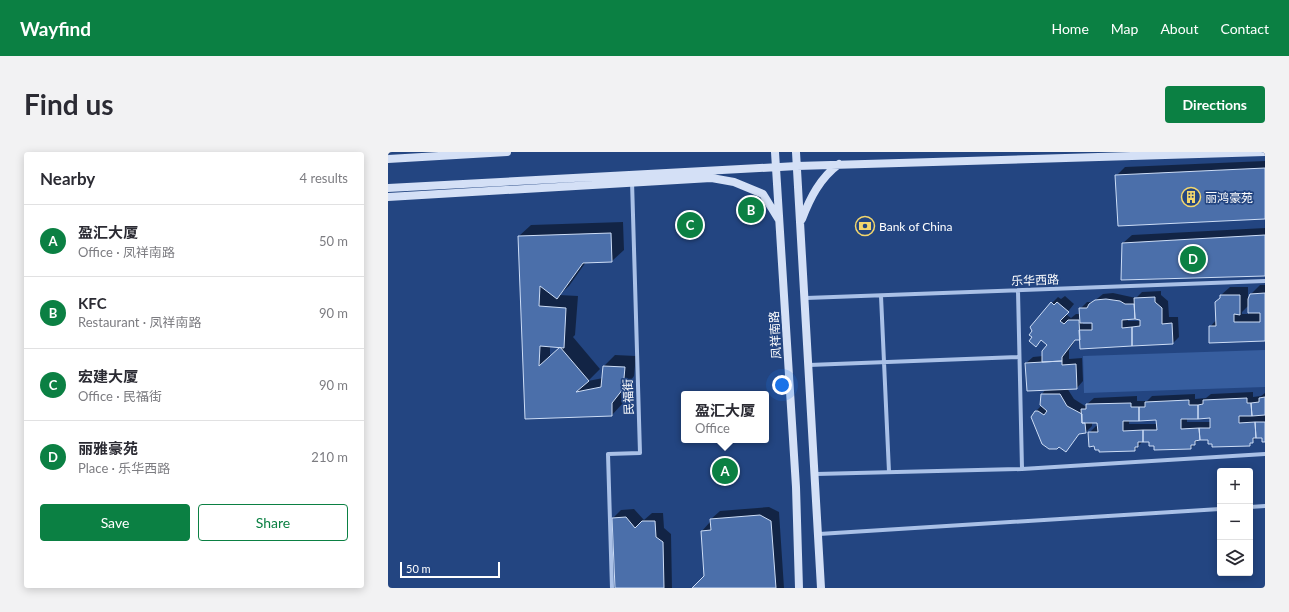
<!DOCTYPE html>
<meta charset="utf-8">
<style>
:root{--surface:#fff;--page:#f2f2f3;--text:#2b2b33;--muted:#7c7c81;--line:#e1e1e2;--accent:#0b8043}
body{margin:0;font-family:Lato,"Noto Sans SC",sans-serif;background:var(--page);color:var(--text)}
.controls{position:absolute;right:12px;bottom:12px;display:grid;overflow:hidden;border-radius:4px;box-shadow:0 2px 10px #0003}
.controls button{width:36px;height:36px;display:grid;place-items:center;padding:0;border:0;border-bottom:1px solid var(--line);background:var(--surface);color:var(--text);font:20px sans-serif}
.scale{position:absolute;left:12px;bottom:10px;width:100px;box-sizing:border-box;padding-left:4px;border:2px solid #fff;border-top:0;font-size:11px;line-height:14px;white-space:nowrap;color:#fff;-webkit-text-stroke:3px #234581;paint-order:stroke}
.you{position:absolute;left:394px;top:233px;width:14px;height:14px;margin:-10px;border:3px solid #fff;border-radius:50%;background:#1a73e8;box-shadow:0 0 0 6px #1a73e833}
.badge{display:grid;place-items:center;width:26px;height:26px;border-radius:50%;background:var(--accent);color:#fff;font-size:13px;font-weight:700}
.pin{position:absolute;translate:-50% -50%;border:2px solid #fff;box-shadow:0 1px 4px #0006}
.popup{position:absolute;left:293px;top:239px;width:88px;height:52px;box-sizing:border-box;display:grid;place-content:center;border-radius:4px;background:var(--surface);filter:drop-shadow(0 1px 3px #0005);font-size:13px;white-space:nowrap;color:var(--muted)}
.popup b{font-size:15px;color:var(--text)}
.popup::after{content:'';position:absolute;left:50%;top:100%;margin-left:-8px;border:8px solid transparent;border-top-color:var(--surface)}
.list{margin:0;padding:0;list-style:none}
h2{display:flex;justify-content:space-between;align-items:center;height:52px;margin:0;padding:0 16px;font-size:17px}
h2 small{font-size:13px;font-weight:400;color:var(--muted)}
.list li{display:grid;grid-template-columns:26px 1fr auto;gap:12px;align-items:center;box-sizing:border-box;height:72px;padding:0 16px;border-top:1px solid var(--line)}
.list b{display:block;font-size:15px;white-space:nowrap}
.list p{margin:0;font-size:13px;white-space:nowrap;color:var(--muted)}
.list em{font-size:13px;font-style:normal;color:var(--muted)}
.actions{display:flex;gap:8px;padding:12px 16px}
.actions a{flex:1;padding:9px 0;border:1px solid var(--accent);border-radius:4px;text-align:center;font-size:14px;color:var(--accent)}
.actions .main{background:var(--accent);color:#fff}
.icon{flex:none;width:22px;height:22px;fill:none;stroke:currentColor;stroke-width:2;stroke-linecap:round;stroke-linejoin:round}
.map{position:relative;flex:none;width:877px;height:436px;overflow:hidden;border-radius:4px}
header{display:flex;align-items:center;gap:24px;box-sizing:border-box;height:56px;padding:0 20px;background:var(--accent);color:#fff}
header strong{font-size:19px}
nav{display:flex;gap:22px;margin-inline-start:auto;font-size:14px}
.intro{display:flex;align-items:center;justify-content:space-between;box-sizing:border-box;height:96px;padding:0 24px}
h1{margin:0;font-size:28px}
.button{padding:10px 18px;border-radius:4px;background:var(--accent);color:#fff;font-size:14px;font-weight:700}
main{display:flex;gap:24px;padding:0 24px}
aside{flex:1;background:var(--surface);border-radius:4px;box-shadow:0 2px 10px #0003}
.map>svg:first-child{display:block}
.green{fill:#375e9f}
.shadow{fill:#0007;fill-rule:evenodd}
.building{fill:#4b6faa;stroke:#cdddf6}
.lines{fill:none;stroke-linecap:round;stroke-linejoin:round}
.street{stroke:#aac1e7;stroke-width:4}
.secondary{stroke:#d4e0f6;stroke-width:8}
.labels{text-anchor:middle;dominant-baseline:central;stroke-width:3.5;stroke-linejoin:round;paint-order:stroke}
.poi-label{font-size:12px;fill:#fff;stroke:#234581;text-anchor:start}
.street-label{font-size:12px;fill:#fff;stroke:#234581}
</style>
<header>
<strong>Wayfind</strong>
<nav><a>Home</a><a>Map</a><a>About</a><a>Contact</a></nav>
</header>
<div class="intro"><h1>Find us</h1><a class="button">Directions</a></div>
<main>
<aside>
<h2>Nearby<small>4 results</small></h2>
<ul class="list">
<li><span class="badge">A</span><div><b>盈汇大厦</b><p>Office · 凤祥南路</p></div><em>50 m</em></li>
<li><span class="badge">B</span><div><b>KFC</b><p>Restaurant · 凤祥南路</p></div><em>90 m</em></li>
<li><span class="badge">C</span><div><b>宏建大厦</b><p>Office · 民福街</p></div><em>90 m</em></li>
<li><span class="badge">D</span><div><b>丽雅豪苑</b><p>Place · 乐华西路</p></div><em>210 m</em></li>
</ul>
<div class="actions"><a class="main">Save</a><a>Share</a></div>
</aside>
<div class="map">
<svg width="877" height="436" viewBox="0 0 877 436">
<rect width="100%" height="100%" fill="#234581"/>
<path class="green" d="M877,198V235L696,241L695,204Z"/>
<path class="shadow" d="M877,9V66L728,24L737,15Z
M235,70L236,98L224,109L198,110L181,134L171,143L190,144L187,183L185,185L212,217L200,229L215,226L216,214L227,203L248,204L246,224L235,239V251L224,263L138,266L131,84L143,73ZM162,194L173,195L162,204Z
M877,76V123L735,91L744,83Z
M872,133H877V188L822,175L829,167L833,143L842,135H860V148L863,142ZM861,153V162H854V160Z
M773,139V143L780,149L781,165H790L791,185L785,191L688,187L681,198V207L694,206L695,229L689,236H679L686,247L697,254L706,246L749,244V249H759L764,244L807,242V247L818,246L823,242L865,240V245L873,244L877,241V289L875,285H869L861,293L825,291L821,287H811L803,296L767,297V293L762,289H755L747,298L712,297L701,281L708,274H710V270H704V274L698,280L692,281L678,299L647,260L654,253V242L658,237L638,211L645,205L655,204L660,193L664,151L670,145L673,147L677,144L686,152L678,162L683,166L688,162H692V157L699,150H705L715,142L725,141L748,146L754,140ZM753,166V169H740V167ZM695,170H705V172H695ZM823,265V270H799V266ZM769,267V272H741V268Z
M381,355L391,360L396,436H306L321,421L317,422L314,379L322,370L323,367L332,359Z
M246,357L256,368L264,361H275L276,376L283,382L284,436H228L225,366L233,358Z"/>
<path class="building" d="M877,16V67L730,74L727,23Z
M223,81L224,110L195,111L169,147L152,134L151,154L178,156L176,196L152,194L151,214L172,195L201,229L188,240L213,235L215,214L237,215L235,237L224,251V264L137,267L130,84Z
M877,83V124L733,128L734,91Z
M877,141V189L821,191V174H828L827,150L832,146V143H852V163L846,162V170H872V161H860V147L862,142Z
M767,145V150L774,156V172L784,171L785,192L744,194V175L752,174V168L747,167L746,146Z
M718,147L732,149L737,152H746L747,167L734,168V176L744,175V194L692,197L691,178H704V171H692L691,156H699L701,152L707,148Z
M663,150L666,153L669,150L681,160L672,169L676,172L680,168H691L692,188H687L674,205V209L654,210V199L659,193L653,188L648,195L641,189L644,185L641,183L644,179L642,175Z
M674,209V213L688,212L689,237L639,239L637,211Z
M653,242H672L679,254L694,262V271H697L698,281L691,282L678,300L671,295L669,297H661L654,292L643,265L647,259H650L656,263L659,259L652,253Z
M877,245V263L864,264L863,251L871,250V246Z
M859,246V251H863L864,264H851V271L867,270L868,286H865V291H862V294L824,295V292H820V288H812L811,276H822V266L810,267V253L815,252V248Z
M801,248V253H810V267H793V277L811,276L812,288L807,289V293H803V297L766,298V294H761V290H755V278H769L768,268L751,269V255H757V250Z
M743,251V255H751V269H735V279L755,278V290H750V295H747V299L711,300V298H707L706,294L701,295L700,280H710L709,271H694L693,257H698V252Z
M867,270H877V290H874V286H868Z
M372,363L383,369L388,436H304L316,424L313,379L323,378L322,367Z
M238,365L247,376L254,369H267L268,385L275,390L276,436H227L224,366Z"/>
<g class="lines">
<path class="street" d="M630,139L634,317L877,302
M493,144L501,320
M418,146L877,129
M421,213L631,205
M428,322L634,317
M862,355L877,354
M431,382L832,357
M224,436L220,302L252,301L244,29"/>
<path class="secondary" d="M387,0L408,335L411,436
M408,0L433,436
M0,7L119,0
M318,25L346,30L375,42L391,68
M0,36L409,14L877,0
M0,45L323,26
M414,67C422,46 432,26 451,12"/>
</g>
<defs>
<g id="building-ring" transform="scale(1)"><circle r="9.5" fill="#234581" stroke="#f2d66d" stroke-width="1.5"/><path d="M-4-6H4V6H1V3H-1V6H-4ZM-2.5-4.3h1.7v1.8h-1.7ZM.8-4.3h1.7v1.8H.8ZM-2.5-1h1.7V.8h-1.7ZM.8-1h1.7V.8H.8Z" fill="#f2d66d"/></g>
<g id="bank-ring" transform="scale(1)"><circle r="9.5" fill="#234581" stroke="#f2d66d" stroke-width="1.5"/><path d="M-6-4H6V4H-6ZM0-2.3a2.3 2.3 0 1 0 0 4.6a2.3 2.3 0 1 0 0-4.6Z" fill="#f2d66d"/></g>
</defs>
<g fill-rule="evenodd">
<use href="#building-ring" x="803" y="45"/>
<use href="#bank-ring" x="477" y="74"/>
</g>
<g class="labels">
<g class="poi-label">
<text x="817" y="45">丽鸿豪苑</text>
<text x="491" y="74">Bank of China</text>
</g>
<g class="street-label">
<text transform="translate(647 128) rotate(-2)">乐华西路</text>
<text transform="translate(387 183) rotate(-93)">凤祥南路</text>
<text transform="translate(240 245) rotate(-92)">民福街</text>
</g>
</g>
</svg>
<div class="controls">
<button>+</button>
<button>−</button>
<button><svg class="icon" aria-label="layers" viewBox="0 0 24 24"><path d="M12 4l9 5-9 5-9-5zM3 14l9 5 9-5"/></svg></button>
</div>
<div class="scale">50 m</div>
<div class="you"></div>
<div class="pin badge" style="left:337px;top:319px">A</div>
<div class="popup"><b>盈汇大厦</b>Office</div>
<div class="pin badge" style="left:363px;top:58px">B</div>
<div class="pin badge" style="left:302px;top:73px">C</div>
<div class="pin badge" style="left:805px;top:107px">D</div>
</div>
</main>
